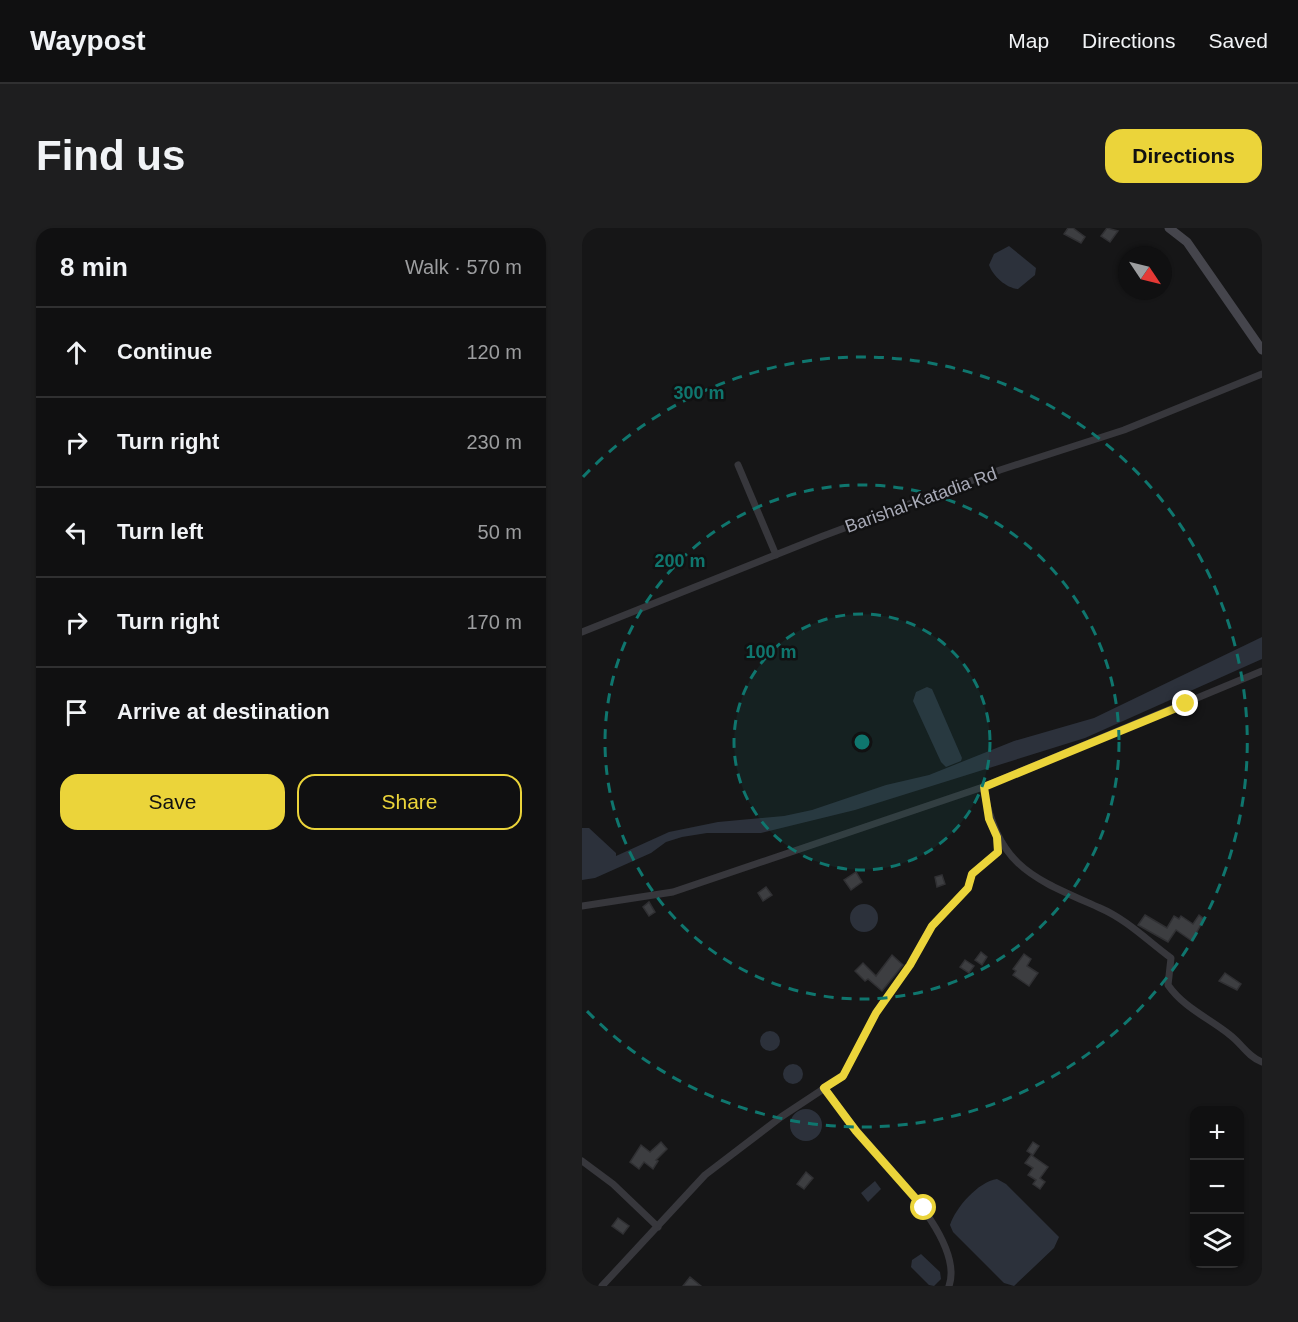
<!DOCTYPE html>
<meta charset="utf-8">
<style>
:root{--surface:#101011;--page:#1e1e1f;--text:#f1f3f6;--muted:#9c9d9f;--line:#303031;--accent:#ebd43a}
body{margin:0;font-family:Helvetica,sans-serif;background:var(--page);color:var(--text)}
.controls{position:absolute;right:18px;bottom:18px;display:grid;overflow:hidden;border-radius:12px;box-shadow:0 2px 4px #0004}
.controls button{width:54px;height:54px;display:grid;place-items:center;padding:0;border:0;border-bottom:2px solid var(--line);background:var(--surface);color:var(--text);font:30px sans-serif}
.compass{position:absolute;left:536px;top:18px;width:54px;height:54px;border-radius:50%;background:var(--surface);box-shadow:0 2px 4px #0004;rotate:125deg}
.stop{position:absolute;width:18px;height:18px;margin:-14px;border:4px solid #ebd43a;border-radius:50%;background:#fff}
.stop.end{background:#ebd43a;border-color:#fff;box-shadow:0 2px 6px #0008}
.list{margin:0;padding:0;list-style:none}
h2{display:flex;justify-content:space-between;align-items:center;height:78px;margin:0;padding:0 24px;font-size:26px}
h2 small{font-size:20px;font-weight:400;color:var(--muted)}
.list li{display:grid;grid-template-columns:39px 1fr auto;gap:18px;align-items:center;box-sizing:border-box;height:90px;padding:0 24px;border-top:2px solid var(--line)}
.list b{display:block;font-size:22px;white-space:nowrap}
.list em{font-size:20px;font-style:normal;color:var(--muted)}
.actions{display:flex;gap:12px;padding:18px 24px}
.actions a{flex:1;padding:14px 0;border:2px solid var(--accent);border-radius:18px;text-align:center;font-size:21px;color:var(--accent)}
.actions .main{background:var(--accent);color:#111}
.icon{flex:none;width:33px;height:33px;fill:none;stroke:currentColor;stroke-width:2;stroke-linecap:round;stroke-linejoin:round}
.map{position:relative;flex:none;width:680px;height:1058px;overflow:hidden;border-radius:18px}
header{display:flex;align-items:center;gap:36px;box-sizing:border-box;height:84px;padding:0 30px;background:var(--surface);border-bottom:2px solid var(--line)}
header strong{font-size:28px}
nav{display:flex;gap:33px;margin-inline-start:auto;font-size:21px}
.intro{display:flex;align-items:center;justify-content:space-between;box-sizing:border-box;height:144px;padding:0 36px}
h1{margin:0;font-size:42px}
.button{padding:15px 27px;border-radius:18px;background:var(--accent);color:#111;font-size:21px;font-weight:700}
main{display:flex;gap:36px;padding:0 36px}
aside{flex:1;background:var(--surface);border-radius:18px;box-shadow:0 2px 4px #0004}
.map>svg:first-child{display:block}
.water{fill:#2c313b}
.building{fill:#3d3e41;stroke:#303033;stroke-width:1.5}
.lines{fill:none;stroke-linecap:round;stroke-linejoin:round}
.minor{stroke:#37373c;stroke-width:7}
.secondary{stroke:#45454c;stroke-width:9}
.route{stroke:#ebd43a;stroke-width:8}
.ring{fill:none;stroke:#0f766e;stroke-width:3;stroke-dasharray:10 8}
.labels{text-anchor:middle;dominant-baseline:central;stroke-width:5;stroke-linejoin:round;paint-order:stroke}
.street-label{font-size:18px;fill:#a8aab7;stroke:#111112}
.centre{fill:#0f766e;stroke:#111112;stroke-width:3}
.ring-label{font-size:18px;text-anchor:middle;font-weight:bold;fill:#0f766e;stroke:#111112;stroke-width:5;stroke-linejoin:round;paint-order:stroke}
</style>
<header>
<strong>Waypost</strong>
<nav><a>Map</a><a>Directions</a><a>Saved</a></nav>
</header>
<div class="intro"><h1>Find us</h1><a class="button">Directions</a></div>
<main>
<aside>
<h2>8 min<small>Walk · 570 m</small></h2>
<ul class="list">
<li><svg class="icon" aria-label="ahead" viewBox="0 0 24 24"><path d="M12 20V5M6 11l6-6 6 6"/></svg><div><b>Continue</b></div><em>120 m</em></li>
<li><svg class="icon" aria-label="right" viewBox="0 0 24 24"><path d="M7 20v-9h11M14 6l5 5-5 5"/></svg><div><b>Turn right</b></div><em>230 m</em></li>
<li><svg class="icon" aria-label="left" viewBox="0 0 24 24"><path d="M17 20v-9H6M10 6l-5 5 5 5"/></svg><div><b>Turn left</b></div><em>50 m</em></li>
<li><svg class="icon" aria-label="right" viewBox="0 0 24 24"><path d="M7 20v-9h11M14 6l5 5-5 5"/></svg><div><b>Turn right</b></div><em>170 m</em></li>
<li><svg class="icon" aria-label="arrive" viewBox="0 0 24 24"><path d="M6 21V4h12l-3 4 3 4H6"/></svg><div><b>Arrive at destination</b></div></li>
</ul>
<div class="actions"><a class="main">Save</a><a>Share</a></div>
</aside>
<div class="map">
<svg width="680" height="1058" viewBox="0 0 680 1058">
<rect width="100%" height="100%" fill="#161617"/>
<path class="water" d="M427,18L454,40L453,47L436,61C424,60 411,48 407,37L412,26Z
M680,409V431L503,510L273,582L179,605H125L100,609L84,614L69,625L13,650L0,652V600H7L34,625V628L87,604L136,594L202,588L230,582L304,557L347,547L432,513L512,490Z
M345,459L350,461L380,530L379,533L364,539L359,534L331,473L334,464Z
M268 690a14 14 0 1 1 28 0a14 14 0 1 1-28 0Z
M178 813a10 10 0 1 1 20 0a10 10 0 1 1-20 0Z
M201 846a10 10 0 1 1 20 0a10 10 0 1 1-20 0Z
M208 897a16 16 0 1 1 32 0a16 16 0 1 1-32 0Z
M415,951L424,956L477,1009L472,1020L432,1058L422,1055L371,1004L368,997C374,979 396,954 415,951Z
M293,953L299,961L286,974L279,965Z
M339,1026L358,1044L359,1051L352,1058L347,1057L329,1039L330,1032Z"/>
<path class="building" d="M486,0H491L503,9L499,15L482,6Z
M525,0L536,3L528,14L519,8Z
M274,644L280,654L269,662L262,652Z
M360,647L363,656L355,659L353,649Z
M184,659L190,667L181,673L176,665Z
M67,674L73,684L67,688L61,679Z
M563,687L585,700L592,688L597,691L599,688L611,696L617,687L622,691L610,713L594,702L586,714L556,697Z
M399,724L405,729L400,737L393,732Z
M442,726L449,731L445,738L456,745L447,758L431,747L434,743L431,741Z
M310,727L321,737L300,763L286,751L283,753L273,743L281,735L294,748Z
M383,732L392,738L387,745L378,739Z
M643,745L659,756L655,762L637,753Z
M79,914L85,921L74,932L76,933L71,941L62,934L57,941L48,934L59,917L68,924Z
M451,914L457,918L451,927L445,923Z
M449,927L466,939L458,950L463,954L458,961L451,956L454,952L446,947L451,940L443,935Z
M224,944L231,950L222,961L215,956Z
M36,990L47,998L41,1006L30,998Z
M108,1049L119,1058H101Z"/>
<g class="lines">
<path class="minor" d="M156,237L194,327
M0,404L241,308L418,242L542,202L680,146
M401,559C417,640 449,649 518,680C544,691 566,713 589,730L586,757C602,780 627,790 648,807C660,816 665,828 680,834
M0,678L91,664L401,559L680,443
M242,860C254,875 264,890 276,904C303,937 383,1012 367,1058
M0,933L31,956L76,999
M20,1058L123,947L199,889L261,848L294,785L328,737L350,698L386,660L390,646L416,624L415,609"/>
<path class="secondary" d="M587,0L605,14L680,122"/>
</g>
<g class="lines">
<path class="route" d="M342,980L274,903L242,860L261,848L294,785L328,737L350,698L386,660L390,646L416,624L415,609L407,591L402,559L604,476"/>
</g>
<circle cx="280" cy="514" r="128" fill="#0f766e" fill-opacity=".12"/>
<g class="ring">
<circle cx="280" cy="514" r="128"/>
<circle cx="280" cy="514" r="257"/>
<path d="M1 249A385 385 0 1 1 1 779"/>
</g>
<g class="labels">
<g class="street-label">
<text transform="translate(339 272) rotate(-20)">Barishal-Katadia Rd</text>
</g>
</g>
<circle cx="280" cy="514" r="9" class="centre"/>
<g class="ring-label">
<text x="117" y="171">300 m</text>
<text x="98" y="339">200 m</text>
<text x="189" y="430">100 m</text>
</g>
</svg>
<div class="controls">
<button>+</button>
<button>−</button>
<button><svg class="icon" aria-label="layers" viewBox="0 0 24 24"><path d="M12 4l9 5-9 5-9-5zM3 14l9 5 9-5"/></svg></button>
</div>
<svg class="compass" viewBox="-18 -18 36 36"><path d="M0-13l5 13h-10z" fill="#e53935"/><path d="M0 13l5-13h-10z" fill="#9c9d9f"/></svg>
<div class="stop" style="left:342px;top:980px"></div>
<div class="stop end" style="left:604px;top:476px"></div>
</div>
</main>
